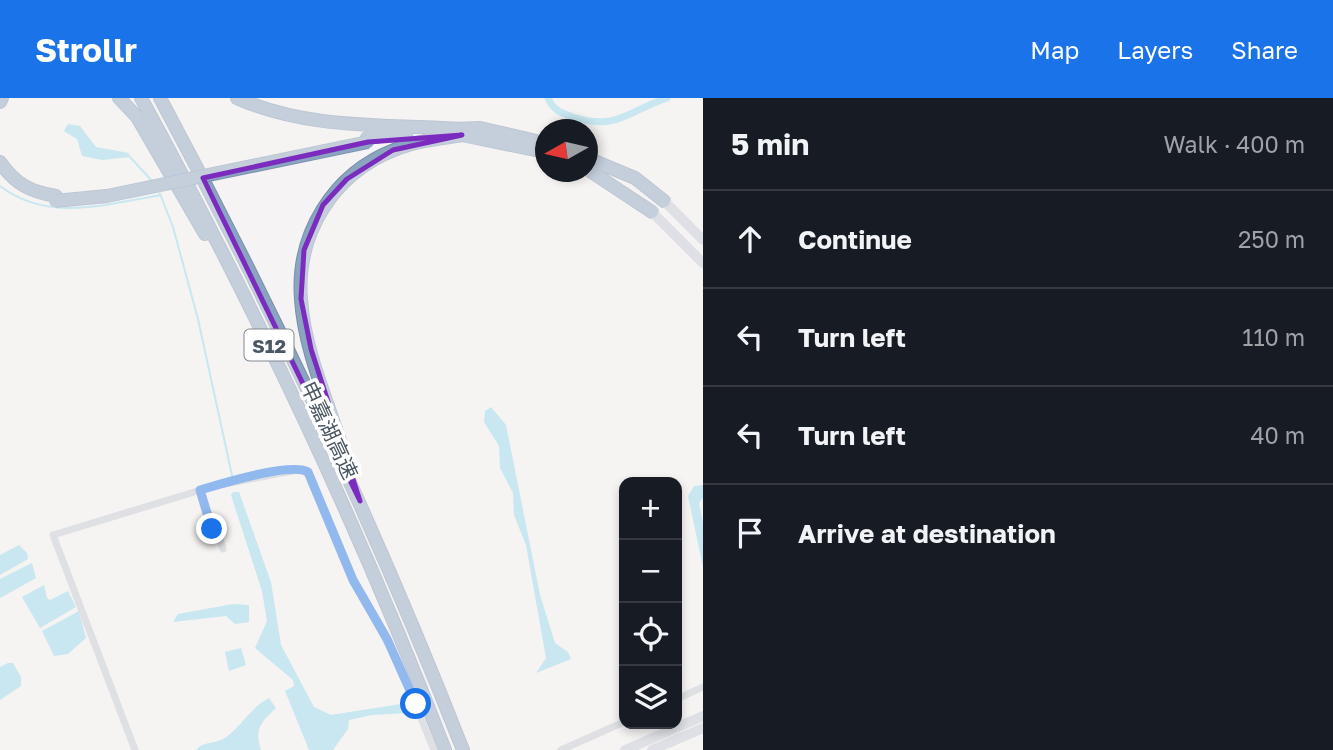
<!DOCTYPE html>
<meta charset="utf-8">
<style>
:root{--surface:#171b24;--page:#242831;--text:#f1f3f6;--muted:#9ea1a6;--line:#363941;--accent:#1a73e8}
body{margin:0;font-family:"Golos Text","Noto Sans SC",sans-serif;background:var(--page);color:var(--text)}
.controls{position:absolute;right:21px;bottom:21px;display:grid;overflow:hidden;border-radius:14px;box-shadow:0 4px 10px #0003}
.controls button{width:63px;height:63px;display:grid;place-items:center;padding:0;border:0;border-bottom:2px solid var(--line);background:var(--surface);color:var(--text);font:35px sans-serif}
.compass{position:absolute;left:535px;top:21px;width:63px;height:63px;border-radius:50%;background:var(--surface);box-shadow:0 4px 10px #0003;rotate:262deg}
.stop{position:absolute;width:21px;height:21px;margin:-16px;border:5px solid #1a73e8;border-radius:50%;background:#fff}
.stop.end{background:#1a73e8;border-color:#fff;box-shadow:0 2px 7px #0008}
.list{margin:0;padding:0;list-style:none}
h2{display:flex;justify-content:space-between;align-items:center;height:91px;margin:0;padding:0 28px;font-size:30px}
h2 small{font-size:23px;font-weight:400;color:var(--muted)}
.list li{display:grid;grid-template-columns:46px 1fr auto;gap:21px;align-items:center;box-sizing:border-box;height:98px;padding:0 28px;border-top:2px solid var(--line)}
.list b{display:block;font-size:26px;white-space:nowrap}
.list em{font-size:23px;font-style:normal;color:var(--muted)}
.icon{flex:none;width:38px;height:38px;fill:none;stroke:currentColor;stroke-width:2;stroke-linecap:round;stroke-linejoin:round}
.map{position:relative;flex:none;width:703px;height:652px;overflow:hidden}
header{display:flex;align-items:center;gap:42px;box-sizing:border-box;height:98px;padding:0 35px;background:var(--accent);color:#fff}
header strong{font-size:33px}
nav{display:flex;gap:38px;margin-inline-start:auto;font-size:24px}
main{display:flex}
aside{flex:1;background:var(--surface)}
.map>svg:first-child{display:block}
.water{fill:#90daee}
.lines{fill:none;stroke-linecap:round;stroke-linejoin:round}
.stream{stroke:#90daee;stroke-width:2}
.canal{stroke:#90daee;stroke-width:7}
.highway-casing{stroke:#7690ad;stroke-width:14}
.street{stroke:#c1cad2;stroke-width:7}
.secondary{stroke:#c1cbd6;stroke-width:10}
.highway{stroke:#8ba5c1;stroke-width:12}
.highway-bridge-casing{stroke:#7690ad;stroke-width:14;stroke-linecap:butt}
.highway-bridge{stroke:#8ba5c1;stroke-width:12}
.route{stroke:#1a73e8;stroke-width:9}
.marked{fill:none;stroke:#7b2cbf;stroke-width:5;stroke-linejoin:round}
.labels{text-anchor:middle;dominant-baseline:central;stroke-width:7;stroke-linejoin:round;paint-order:stroke}
.shield{fill:#fff;stroke:#808990;stroke-width:2}
.shield-label{font-size:19px;font-weight:bold;fill:#4a5661}
.street-label{font-size:21px;fill:#4a5661;stroke:#fff}
</style>
<header>
<strong>Strollr</strong>
<nav><a>Map</a><a>Layers</a><a>Share</a></nav>
</header>
<main>
<div class="map">
<svg width="703" height="652" viewBox="0 0 703 652">
<rect width="100%" height="100%" fill="#f5f3f3"/>
<path class="water" d="M68,26L80,28L96,49L129,55L130,59L102,62L82,58L77,41L64,33Z
M491,309L506,327L540,497L555,545L568,554L571,561L536,575L546,560L526,447L514,417L513,395L500,370L499,348L484,324L485,313Z
M703,387V400L699,405L703,425V469L688,398L694,388Z
M233,394H239L271,484L281,547L314,609L331,617L407,605L411,611L409,615L372,617L349,622L348,631L333,652H309L285,593L294,588L293,582L255,550L267,523L262,493L231,397Z
M19,447L27,455L28,461L0,477V457Z
M32,465L36,480L0,500V481Z
M44,487L47,500L50,502L68,493L76,509L40,530L22,499Z
M233,506L249,507V524L235,526L226,518L173,524L178,516Z
M79,513L86,540L68,556L54,558L42,533Z
M241,550L246,567L229,573L225,554Z
M8,565H13L21,579V588L0,602V569Z
M269,600L276,610C261,624 254,631 261,652H196C202,644 211,646 221,642C238,634 249,610 269,600Z"/>
<g class="lines">
<path class="stream" d="M130,59L152,83
M0,88C48,125 107,106 161,97
M159,93L173,129L198,221L233,382"/>
<path class="canal" d="M548,0C553,12 561,15 573,19C618,33 628,13 667,0"/>
<g class="highway-casing">
<path id="highway" d="M119,0L137,19L205,136
M141,0C256,211 359,428 445,652
M160,0C274,212 375,428 463,652
M237,0C308,32 387,26 462,31
M0,4L2,0
M457,31L480,30L545,45
M462,37L545,54
M367,40L407,34
M587,60L635,80L664,103
M0,64C15,86 31,94 56,98
M587,71L652,114
M341,346C326,299 304,250 301,201C296,136 333,76 394,52C415,43 439,41 462,37"/>
</g>
<path class="street" d="M199,392L208,424L219,438L223,451
M677,601L703,589
M135,652L53,437L214,388L303,371L308,374L353,482L397,562L434,652
M561,652L624,624"/>
<path class="secondary" d="M664,103L703,142
M652,114L703,165
M625,652L703,618
M652,652L703,630"/>
<use href="#highway" class="highway"/>
<g class="highway-bridge-casing">
<path id="highway-bridge" d="M55,103L107,98L368,44"/>
</g>
<use href="#highway-bridge" class="highway-bridge"/>
</g>
<g class="lines">
<path class="route" d="M212,431L200,392C220,386 291,364 308,374L353,482L387,541L416,606"/>
</g>
<path d="M0 0H703V652H0ZM462,37L393,52L347,81L323,107L304,152L301,201L311,251L360,403L203,80L368,44Z" fill="#f5f3f3" fill-opacity=".55" fill-rule="evenodd"/>
<path class="marked" d="M462,37L393,52L347,81L323,107L304,152L301,201L311,251L360,403L203,80L368,44Z"/>
<g class="labels">
<rect class="shield" x="244.5" y="231.5" width="49" height="31" rx="5"/>
<g class="shield-label">
<text x="269" y="247">S12</text>
</g>
<g class="street-label">
<text transform="translate(330 332) rotate(65)">申嘉湖高速</text>
</g>
</g>
</svg>
<div class="controls">
<button>+</button>
<button>−</button>
<button><svg class="icon" aria-label="locate" viewBox="0 0 24 24"><circle cx="12" cy="12" r="6"/><path d="M12 2v4M12 18v4M2 12h4M18 12h4"/></svg></button>
<button><svg class="icon" aria-label="layers" viewBox="0 0 24 24"><path d="M12 4l9 5-9 5-9-5zM3 14l9 5 9-5"/></svg></button>
</div>
<svg class="compass" viewBox="-18 -18 36 36"><path d="M0-13l5 13h-10z" fill="#e53935"/><path d="M0 13l5-13h-10z" fill="#9ea1a6"/></svg>
<div class="stop" style="left:416px;top:606px"></div>
<div class="stop end" style="left:212px;top:431px"></div>
</div>
<aside>
<h2>5 min<small>Walk · 400 m</small></h2>
<ul class="list">
<li><svg class="icon" aria-label="ahead" viewBox="0 0 24 24"><path d="M12 20V5M6 11l6-6 6 6"/></svg><div><b>Continue</b></div><em>250 m</em></li>
<li><svg class="icon" aria-label="left" viewBox="0 0 24 24"><path d="M17 20v-9H6M10 6l-5 5 5 5"/></svg><div><b>Turn left</b></div><em>110 m</em></li>
<li><svg class="icon" aria-label="left" viewBox="0 0 24 24"><path d="M17 20v-9H6M10 6l-5 5 5 5"/></svg><div><b>Turn left</b></div><em>40 m</em></li>
<li><svg class="icon" aria-label="arrive" viewBox="0 0 24 24"><path d="M6 21V4h12l-3 4 3 4H6"/></svg><div><b>Arrive at destination</b></div></li>
</ul>
</aside>
</main>
